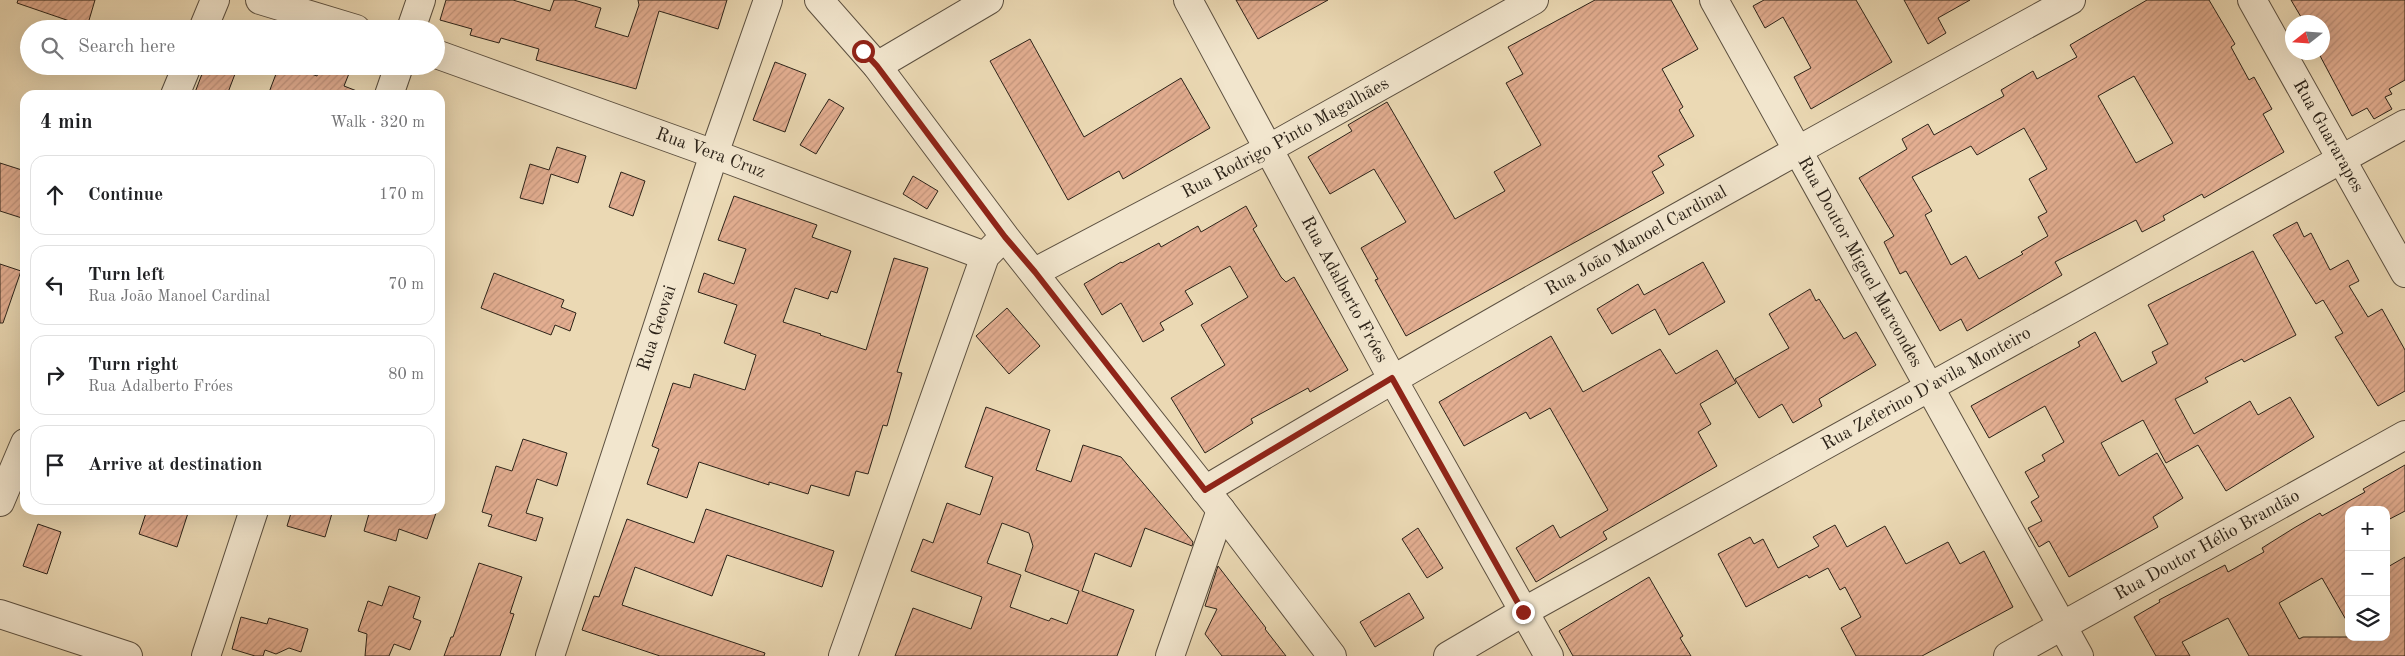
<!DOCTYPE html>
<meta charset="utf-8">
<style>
:root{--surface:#fff;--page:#f2f2f2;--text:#202124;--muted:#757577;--line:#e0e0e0}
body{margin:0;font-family:"Old Standard TT",serif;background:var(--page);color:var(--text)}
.controls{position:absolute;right:15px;bottom:15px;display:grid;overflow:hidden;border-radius:10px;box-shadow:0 5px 20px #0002}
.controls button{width:45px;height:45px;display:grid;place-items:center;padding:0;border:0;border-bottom:1px solid var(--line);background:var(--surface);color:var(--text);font:25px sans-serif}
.compass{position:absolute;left:2285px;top:15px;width:45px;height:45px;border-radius:50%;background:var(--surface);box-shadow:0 5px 20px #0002;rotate:253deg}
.stop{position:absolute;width:15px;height:15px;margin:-11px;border:4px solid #8f2418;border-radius:50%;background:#fff}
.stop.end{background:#8f2418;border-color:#fff;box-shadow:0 1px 5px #0008}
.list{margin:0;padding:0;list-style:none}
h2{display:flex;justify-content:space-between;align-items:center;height:65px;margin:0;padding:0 20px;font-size:21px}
h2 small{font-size:16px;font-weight:400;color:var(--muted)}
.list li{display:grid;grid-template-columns:32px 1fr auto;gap:15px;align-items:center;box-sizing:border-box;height:80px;margin:0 10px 10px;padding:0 10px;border:1px solid var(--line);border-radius:15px}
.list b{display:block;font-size:19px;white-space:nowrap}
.list p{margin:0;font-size:16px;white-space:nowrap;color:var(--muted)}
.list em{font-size:16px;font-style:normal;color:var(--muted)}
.icon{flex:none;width:28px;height:28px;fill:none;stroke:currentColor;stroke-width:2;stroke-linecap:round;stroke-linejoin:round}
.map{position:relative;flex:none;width:2405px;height:656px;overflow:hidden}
.search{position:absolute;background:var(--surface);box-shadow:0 5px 20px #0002;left:20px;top:20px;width:425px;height:55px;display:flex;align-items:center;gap:12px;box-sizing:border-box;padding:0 18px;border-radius:28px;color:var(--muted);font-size:19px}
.panel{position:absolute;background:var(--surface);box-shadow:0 5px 20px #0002;left:20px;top:90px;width:425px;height:425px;border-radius:15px}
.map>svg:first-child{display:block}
.building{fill:url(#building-hatch);stroke:#2c2319;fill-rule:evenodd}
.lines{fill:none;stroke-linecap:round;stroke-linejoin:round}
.minor-casing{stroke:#5c5040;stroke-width:30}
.minor{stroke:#f2e6ce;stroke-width:28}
.route{stroke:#8f2418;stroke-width:6}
.labels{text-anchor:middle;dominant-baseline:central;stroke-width:4.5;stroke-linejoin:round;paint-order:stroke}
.street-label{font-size:18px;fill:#2c2319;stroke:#f2e6ce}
</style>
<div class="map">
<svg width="2405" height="656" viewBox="0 0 2405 656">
<defs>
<pattern id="building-hatch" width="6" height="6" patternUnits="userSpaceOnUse" patternTransform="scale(1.25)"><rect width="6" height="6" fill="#e3ae91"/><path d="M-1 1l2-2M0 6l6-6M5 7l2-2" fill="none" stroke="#c3957c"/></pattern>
</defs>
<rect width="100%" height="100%" fill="#ebd9b4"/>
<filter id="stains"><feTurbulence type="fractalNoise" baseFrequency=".004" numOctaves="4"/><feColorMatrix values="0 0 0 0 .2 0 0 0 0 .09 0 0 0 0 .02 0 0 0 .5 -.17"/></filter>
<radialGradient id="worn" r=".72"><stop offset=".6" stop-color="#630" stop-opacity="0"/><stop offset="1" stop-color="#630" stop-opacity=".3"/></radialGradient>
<path class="building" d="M18,0H95L87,27L17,3Z
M446,0H513L550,11L554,0H574L601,8L595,27L628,37L639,5L638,0H727L718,29L659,11L636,89L536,60L539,49L501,38L499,43L470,35L472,29L440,20Z
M1236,0H1328L1258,39Z
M1595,0H1671L1698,49L1662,69L1683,107L1679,110L1694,136L1658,156L1664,165L1652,172L1664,193L1406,336L1375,280L1378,279L1361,248L1406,222L1374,169L1330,194L1308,157L1352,131L1348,125L1387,102L1455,219L1505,191L1494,172L1541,145L1506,83L1523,74L1508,47Z
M1764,0H1856L1892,62L1811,109L1794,77L1811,68L1783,17L1765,28L1753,6Z
M1904,0H1970L1938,18L1946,33L1928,44Z
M2147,0H2209L2235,44L2231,47L2249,80L2254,77L2272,109L2263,114L2284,152L2204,198L2202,194L2163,216L2165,220L2142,232L2136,220L2055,262L2062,275L1967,331L1961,319L1940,331L1906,271L1900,274L1884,242L1894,236L1859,178L1907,149L1902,139L1928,124L1934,135L2004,96L2001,90L2033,71L2037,79L2077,57L2070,45ZM2134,76L2173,143L2136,163L2098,96ZM2024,128L2047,169L2029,179L2047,212L2038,217L2048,236L2021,252L2023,254L1979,279L1966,256L1951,265L1925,215L1932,211L1912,177L1971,146L1977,155Z
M2291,0H2405V80L2389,89L2392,94L2385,97L2392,109L2374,119L2367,108L2352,116L2318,52H2322V22H2304Z
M1030,39L1084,137L1181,78L1210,128L1123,179L1119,171L1068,200L990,61Z
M775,62L806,74L785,132L753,120Z
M205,66H238L227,95H194Z
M279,66H290L317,76L321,66H352L344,86L362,93V95H268Z
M829,99L844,108L816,154L800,145Z
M557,147L586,156L578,183L551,174L543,204L520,198L530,164L549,170Z
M0,163L25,171V219L0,211Z
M621,172L645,181L633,216L609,207Z
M913,176L938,191L927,209L903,194Z
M734,196L817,225L812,237L851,251L837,293L831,291L828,299L795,288L783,322L821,334L820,335L866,350L894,258L928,268L897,372L902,373L887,426L883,425L868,474L856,471L849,496L811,485L808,494L769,482V485L699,462L687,498L647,484L659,449L652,446L673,383L690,388L694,374L745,390L756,355L724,343L737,305L698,292L704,273L734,284L746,249L718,240Z
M1246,206L1257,226L1253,229L1281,277L1286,282L1294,277L1348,370L1310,392L1308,388L1251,419L1253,423L1205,453L1171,398L1225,365L1201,325L1248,297L1230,266L1185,291L1193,304L1160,323L1164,330L1143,342L1121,303L1102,315L1084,284L1121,262L1122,263L1159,243L1161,247L1198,226L1201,232Z
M2297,222L2304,237L2311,233L2330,270L2348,260L2359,281L2349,286L2368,317L2382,309L2405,350V391L2378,406L2335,337L2343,333L2323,300L2316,304L2273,235Z
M2253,251L2296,335L2244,362L2242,359L2205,378L2208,382L2175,399L2194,434L2250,401L2258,415L2290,397L2314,437L2226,491L2198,445L2166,463L2143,420L2101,443L2119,476L2157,453L2183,498L2153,517L2158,527L2069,577L2049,541L2039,547L2028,528L2042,521L2031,502L2039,497L2025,472L2045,461L2042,455L2064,442L2045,406L1989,438L1971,406L2080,346L2078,342L2095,332L2122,382L2157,363L2152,352L2168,344L2148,305Z
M1703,262L1725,302L1669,335L1655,309L1612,334L1597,309L1638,284L1644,295Z
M0,264L21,271L3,323H0Z
M494,273L564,300L561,307L576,313L570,331L555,325L551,335L481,308Z
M1810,289L1816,301L1819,299L1844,339L1856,332L1876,365L1819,399L1822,406L1793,423L1782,404L1759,418L1735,379L1789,348L1769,314Z
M1007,308L1040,346L1009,374L976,336Z
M1551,336L1583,392L1660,349L1676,374L1717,350L1736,383L1700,404L1711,424L1698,432L1717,466L1603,532L1607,539L1536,582L1516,548L1553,525L1560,538L1608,510L1550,408L1530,419L1526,412L1464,446L1439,402Z
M986,407L1050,430L1036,470L1071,482L1083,445L1121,457L1193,542L1192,546L1145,528L1131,567L1095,553L1082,591L1134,610L1117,656H895L913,608L971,629L982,597L911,571L923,539L933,543L947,503L980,515L993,477L965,467ZM1002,523L1029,533L1033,546L1025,571L1079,591L1067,624L1051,618L1049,621L1010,607L1021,575L987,563Z
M523,439L567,453L557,486L537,479L526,513L543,518L536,541L488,526L492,515L482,512L496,466L512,471Z
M2405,465V511L2386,521V510H2349V625L2322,578L2279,603L2299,639L2303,637H2386V568L2405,557V656H2249L2228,618L2182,642L2190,656H2156L2134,617L2160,602L2159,600L2225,565L2228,572L2264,552L2262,548L2294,528L2320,513L2322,516L2365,492L2363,489Z
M706,509L834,551L822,587L727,555L712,596L635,567L622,605L765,653L764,656H660L582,630L594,596L599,597L627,519L694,543Z
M147,510H189L177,547L139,534Z
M292,510H333L325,537L287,526Z
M370,510H437L427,539L399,529L396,541L364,531Z
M38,524L61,532L47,574L23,566Z
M1835,525L1847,547L1885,526L1906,564L1948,542L1960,564L1984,551L2013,607L1922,656H1856L1841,628L1861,617L1845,587L1840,590L1828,568L1809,578L1807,575L1746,607L1718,554L1750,537L1754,544L1763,539L1778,568L1819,546L1813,537Z
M1418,528L1443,568L1427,578L1402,539Z
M479,563L522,577L510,613L514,614L500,656H444L451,637H453Z
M1218,566L1266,628L1265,629L1286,656H1222L1205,634L1217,609L1205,606Z
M1649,577L1683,636L1680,638L1691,656H1573L1559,631Z
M389,586L420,597L413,618L421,621L410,650L394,644L389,656H365L367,634L358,631L368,601L382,606Z
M1409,593L1424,618L1375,647L1360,622Z
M241,617L267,624L269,618L308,629L301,652L289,648L276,654L265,650L263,656H255L232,649Z"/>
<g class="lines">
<g class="minor-casing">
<g id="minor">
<path d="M260,0L356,29"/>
<path d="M819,0L877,66L1005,237L1221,510L1332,656"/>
<path id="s1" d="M1188,0L1392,378L1549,656"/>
<path id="s2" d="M1714,0L2079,656"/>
<path id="s3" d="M2252,0L2405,273"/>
<path d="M203,29L215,0"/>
<path d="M411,29L421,0"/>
<path id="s4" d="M436,54L714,154L985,256"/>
<path d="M877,66L989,0"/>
<path d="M175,95L187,66"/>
<path d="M389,95L399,66"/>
<path id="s5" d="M1035,272L1268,149L1534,0"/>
<path id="s6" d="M1205,490C1490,320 1780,159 2071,0"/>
<path d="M0,502L25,443"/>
<path d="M0,614L128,656"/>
<path d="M206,656L254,510"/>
<path id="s7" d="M550,656L714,154L768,0"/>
<path d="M843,656L985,256L998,243"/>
<path d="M1170,656L1221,510"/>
<path id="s8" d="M1448,656L1523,612L2405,124"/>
<path id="s9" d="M2008,656L2405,435"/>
</g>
</g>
<use href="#minor" class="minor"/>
</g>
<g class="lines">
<path class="route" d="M863,51L877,66L1005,237L1035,272L1205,490L1392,378L1523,612"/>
</g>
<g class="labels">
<g class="street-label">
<text stroke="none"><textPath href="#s3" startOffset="156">Rua Guararapes</textPath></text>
<text stroke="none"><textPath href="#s5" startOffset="284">Rua Rodrigo Pinto Magalhães</textPath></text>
<text stroke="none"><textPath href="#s4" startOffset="292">Rua Vera Cruz</textPath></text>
<text stroke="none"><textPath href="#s6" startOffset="498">Rua João Manoel Cardinal</textPath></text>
<text stroke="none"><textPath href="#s2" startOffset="300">Rua Doutor Miguel Marcondes</textPath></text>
<text stroke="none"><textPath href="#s1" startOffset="329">Rua Adalberto Fróes</textPath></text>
<text stroke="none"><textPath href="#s7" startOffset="345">Rua Geovai</textPath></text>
<text stroke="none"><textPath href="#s8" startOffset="548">Rua Zeferino D'avila Monteiro</textPath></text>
<text stroke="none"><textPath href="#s9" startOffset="228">Rua Doutor Hélio Brandão</textPath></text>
</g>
</g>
<rect width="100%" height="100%" filter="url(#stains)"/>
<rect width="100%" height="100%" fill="url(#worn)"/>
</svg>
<div class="controls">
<button>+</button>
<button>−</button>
<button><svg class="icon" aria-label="layers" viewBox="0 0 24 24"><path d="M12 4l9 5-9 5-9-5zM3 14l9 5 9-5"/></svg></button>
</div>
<svg class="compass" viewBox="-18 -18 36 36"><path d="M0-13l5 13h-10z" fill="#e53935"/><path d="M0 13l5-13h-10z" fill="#757577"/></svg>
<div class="stop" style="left:863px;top:51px"></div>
<div class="stop end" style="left:1523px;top:612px"></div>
<div class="search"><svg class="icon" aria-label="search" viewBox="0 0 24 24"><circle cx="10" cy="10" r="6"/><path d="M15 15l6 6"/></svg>Search here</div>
<section class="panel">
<h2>4 min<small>Walk · 320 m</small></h2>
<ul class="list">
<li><svg class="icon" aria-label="ahead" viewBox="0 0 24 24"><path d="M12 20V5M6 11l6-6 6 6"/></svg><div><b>Continue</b></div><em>170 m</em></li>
<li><svg class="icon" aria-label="left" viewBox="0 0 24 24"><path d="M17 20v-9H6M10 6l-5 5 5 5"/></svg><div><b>Turn left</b><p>Rua João Manoel Cardinal</p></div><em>70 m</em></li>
<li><svg class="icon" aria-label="right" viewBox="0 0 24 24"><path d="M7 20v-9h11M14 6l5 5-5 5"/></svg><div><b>Turn right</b><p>Rua Adalberto Fróes</p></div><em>80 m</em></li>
<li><svg class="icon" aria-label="arrive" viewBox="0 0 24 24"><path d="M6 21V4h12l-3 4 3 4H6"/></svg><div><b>Arrive at destination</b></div></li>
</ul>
</section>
</div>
